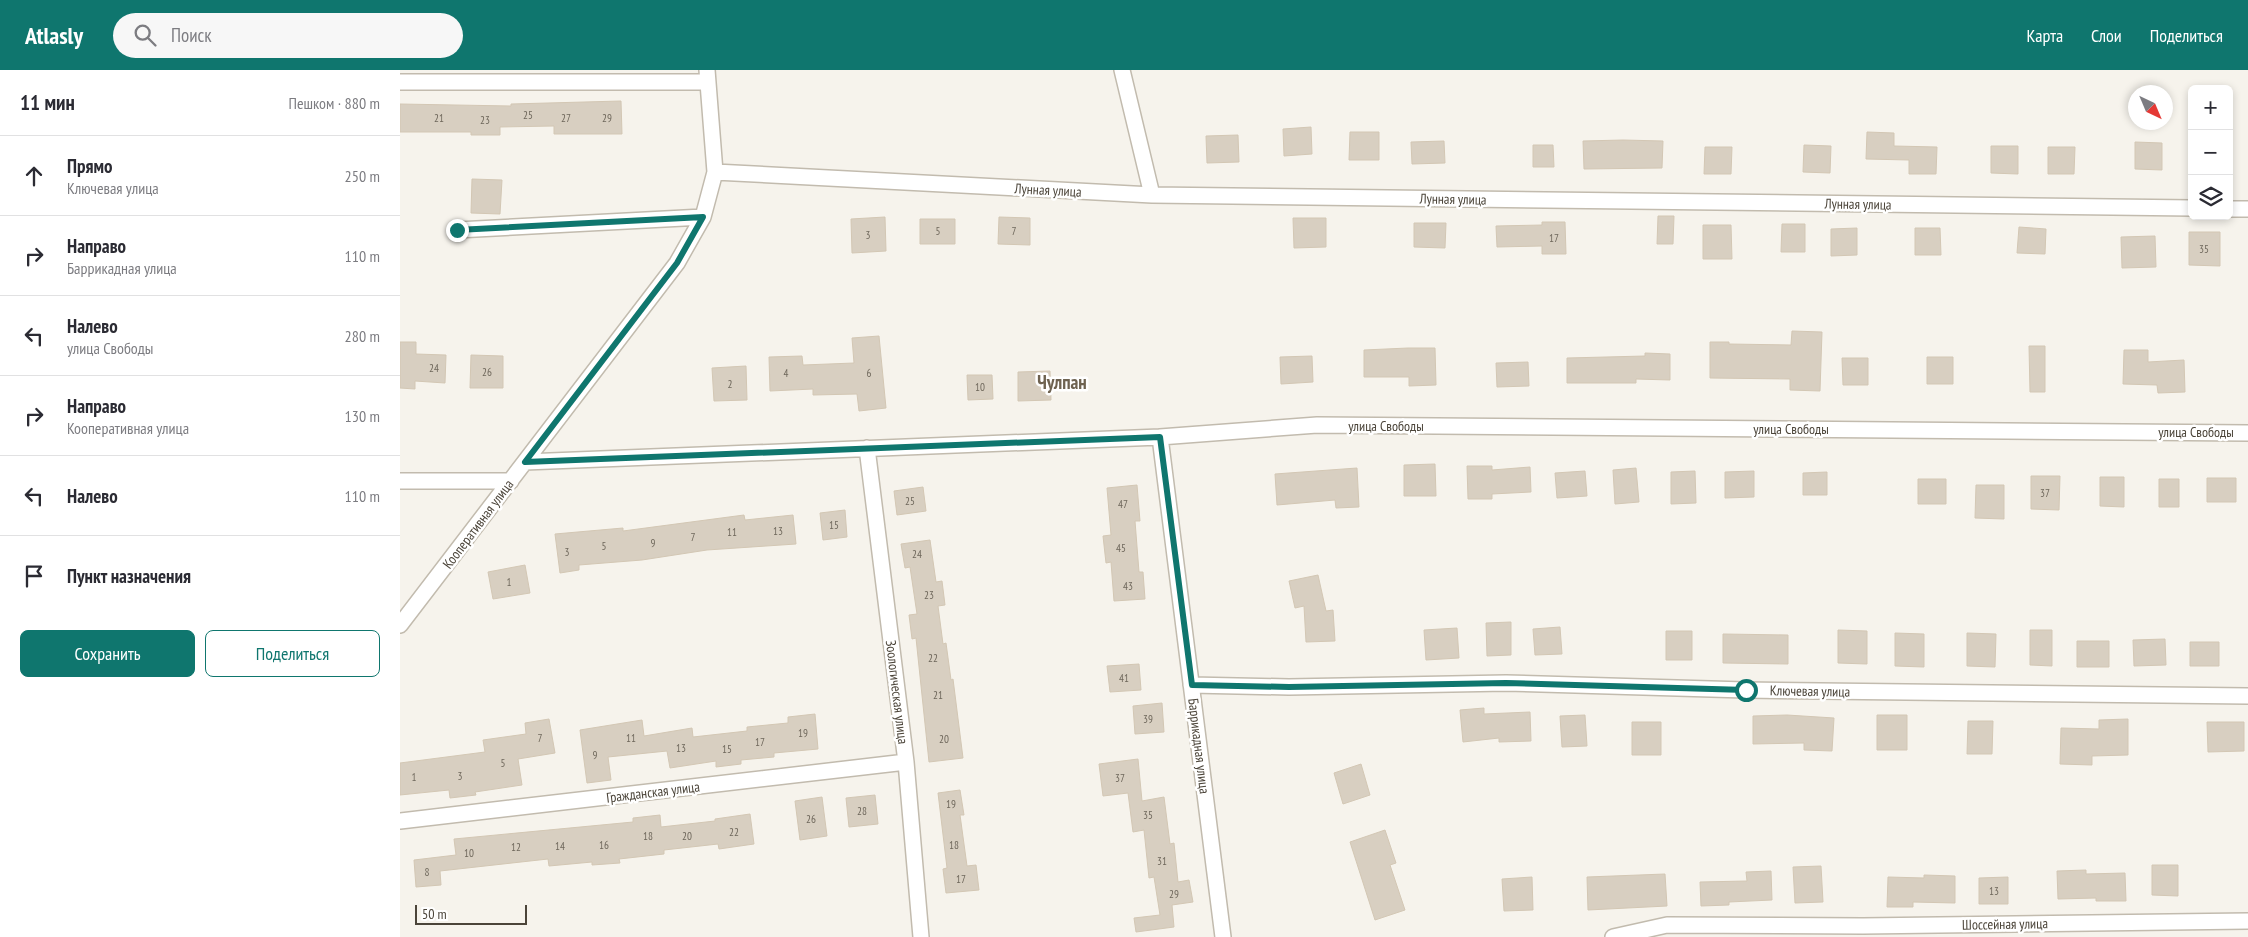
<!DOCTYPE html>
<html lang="ru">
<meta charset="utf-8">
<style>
:root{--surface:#fff;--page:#f7f7f7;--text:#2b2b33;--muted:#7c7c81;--line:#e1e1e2;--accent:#0f766e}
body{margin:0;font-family:"PT Sans Narrow",sans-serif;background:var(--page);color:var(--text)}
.controls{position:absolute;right:15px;top:15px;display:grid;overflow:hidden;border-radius:8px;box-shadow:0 2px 8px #0003}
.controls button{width:45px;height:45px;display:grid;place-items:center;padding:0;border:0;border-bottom:1px solid var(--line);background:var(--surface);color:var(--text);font:25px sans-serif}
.compass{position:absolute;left:1728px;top:15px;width:45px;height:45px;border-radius:50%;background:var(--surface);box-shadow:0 2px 8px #0003;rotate:136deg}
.scale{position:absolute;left:15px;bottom:12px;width:112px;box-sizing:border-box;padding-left:5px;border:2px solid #4b4439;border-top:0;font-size:14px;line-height:18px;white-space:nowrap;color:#4b4439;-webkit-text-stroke:4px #fff;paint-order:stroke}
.stop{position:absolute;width:15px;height:15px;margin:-11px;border:4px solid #0f766e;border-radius:50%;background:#fff}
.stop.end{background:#0f766e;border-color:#fff;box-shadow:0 1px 5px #0008}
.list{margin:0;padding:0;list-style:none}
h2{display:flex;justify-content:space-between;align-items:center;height:65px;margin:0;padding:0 20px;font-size:21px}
h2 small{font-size:16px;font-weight:400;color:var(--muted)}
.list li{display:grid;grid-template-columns:32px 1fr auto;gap:15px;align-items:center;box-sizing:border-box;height:80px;padding:0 20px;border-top:1px solid var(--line)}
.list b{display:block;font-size:19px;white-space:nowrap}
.list p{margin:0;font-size:16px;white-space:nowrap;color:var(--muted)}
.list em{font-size:16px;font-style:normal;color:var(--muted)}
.actions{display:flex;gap:10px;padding:15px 20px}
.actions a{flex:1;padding:11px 0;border:1px solid var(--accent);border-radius:8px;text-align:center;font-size:18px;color:var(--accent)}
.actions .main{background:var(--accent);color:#fff}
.icon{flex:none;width:28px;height:28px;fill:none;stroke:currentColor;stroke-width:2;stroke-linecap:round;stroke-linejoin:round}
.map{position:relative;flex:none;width:1848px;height:867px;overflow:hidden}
header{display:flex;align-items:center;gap:30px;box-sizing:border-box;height:70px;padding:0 25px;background:var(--accent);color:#fff}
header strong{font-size:24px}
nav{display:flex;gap:28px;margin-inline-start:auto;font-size:18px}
.search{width:350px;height:45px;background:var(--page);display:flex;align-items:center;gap:12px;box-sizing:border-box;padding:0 18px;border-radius:28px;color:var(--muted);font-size:19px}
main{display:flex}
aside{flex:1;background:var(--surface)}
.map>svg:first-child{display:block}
.building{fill:#d8cfc1;stroke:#d3c7b4}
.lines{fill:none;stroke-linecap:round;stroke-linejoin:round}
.street-casing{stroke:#c2bbae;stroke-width:18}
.street{stroke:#fff;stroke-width:15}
.route{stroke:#0f766e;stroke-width:6}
.labels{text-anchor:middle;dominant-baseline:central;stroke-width:5;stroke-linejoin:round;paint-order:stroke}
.number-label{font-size:11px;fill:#6e675b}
.street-label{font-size:14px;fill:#4b4439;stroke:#fff}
.district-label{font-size:19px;font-weight:bold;fill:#6e6250;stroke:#fff}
</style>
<header>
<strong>Atlasly</strong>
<div class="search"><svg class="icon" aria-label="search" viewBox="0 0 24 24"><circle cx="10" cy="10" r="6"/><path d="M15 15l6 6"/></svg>Поиск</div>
<nav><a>Карта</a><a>Слои</a><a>Поделиться</a></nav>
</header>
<main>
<aside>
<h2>11 мин<small>Пешком · 880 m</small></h2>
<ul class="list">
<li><svg class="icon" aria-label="ahead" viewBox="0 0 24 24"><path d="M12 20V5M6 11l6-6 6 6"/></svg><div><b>Прямо</b><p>Ключевая улица</p></div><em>250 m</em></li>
<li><svg class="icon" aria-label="right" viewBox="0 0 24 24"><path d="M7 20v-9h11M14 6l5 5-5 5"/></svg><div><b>Направо</b><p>Баррикадная улица</p></div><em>110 m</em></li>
<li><svg class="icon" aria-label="left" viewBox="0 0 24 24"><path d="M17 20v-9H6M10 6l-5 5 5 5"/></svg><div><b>Налево</b><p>улица Свободы</p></div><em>280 m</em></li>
<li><svg class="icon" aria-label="right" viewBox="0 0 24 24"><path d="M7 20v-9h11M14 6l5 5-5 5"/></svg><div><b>Направо</b><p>Кооперативная улица</p></div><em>130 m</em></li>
<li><svg class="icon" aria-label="left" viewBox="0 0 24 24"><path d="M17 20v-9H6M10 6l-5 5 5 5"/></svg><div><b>Налево</b></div><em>110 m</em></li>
<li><svg class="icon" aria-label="arrive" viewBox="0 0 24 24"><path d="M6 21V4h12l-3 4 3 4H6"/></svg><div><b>Пункт назначения</b></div></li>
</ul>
<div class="actions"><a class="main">Сохранить</a><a>Поделиться</a></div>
</aside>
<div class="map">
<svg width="1848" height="867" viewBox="0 0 1848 867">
<rect width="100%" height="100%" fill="#f6f3ec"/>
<path class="building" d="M221,31L222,64H154V56L100,57V65H71V62H0V34L111,36V34Z
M911,57L912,84L884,86L883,59Z
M950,62H979V90H949Z
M1467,62L1494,63V76L1537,77L1536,104H1509V90L1466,89Z
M838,65L839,92L807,93L806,66Z
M1223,70L1263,71L1262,98L1184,99L1183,71Z
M1044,71L1045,93L1012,94L1011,72Z
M1735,72L1762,73V100L1735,99Z
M1133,75H1153L1154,97H1133Z
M1404,75L1431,76L1430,103L1403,102Z
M1591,76H1618V104L1591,103Z
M1305,77H1332L1331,104H1304Z
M1648,77H1675L1674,104H1648Z
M72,109L102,110L100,144L71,143Z
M1258,146H1274L1273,174H1257Z
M485,147L486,181L452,183L451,149Z
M599,147L630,148V175L598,174Z
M893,148H926V177L894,178Z
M520,149H555V174H520Z
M1142,152H1165L1166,184H1142V176L1097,177L1096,156L1142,155Z
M1014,153H1046L1045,178L1014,177Z
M1382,154H1405V182H1381Z
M1303,155H1331L1332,189H1303Z
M1619,157L1646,159L1645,184L1617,183Z
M1457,158V185L1431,186V159Z
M1515,158H1540L1541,185H1515Z
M1789,162H1820V196L1789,195Z
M1755,166L1756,197L1722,198L1721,167Z
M1392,261L1422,262L1420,321L1390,320V309L1310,308V272H1329V274L1391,275Z
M479,266L486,338L459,341L457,324L413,325V319L370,321L369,287L402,286L403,295L454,293L452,268Z
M0,272H16V284L46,285L45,313L15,311V319L0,318Z
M1629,276H1645V322H1630Z
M1008,278H1035L1036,315L1009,316V307H964V280Z
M1724,280H1748V292L1784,290L1785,322L1758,323L1757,315L1723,314Z
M1245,283L1270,284V310L1236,309V313H1167V288L1245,286Z
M71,285L103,286V318H70Z
M912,286L913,312L881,314L880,287Z
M1527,287H1553V314H1527Z
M1442,288H1468V315H1443Z
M1128,292L1129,316L1097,317L1096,293Z
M346,296L347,330L314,331L312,298Z
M650,301L651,330L618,331V302Z
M567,305H592L593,329L568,330Z
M1035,394L1036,426H1004V395Z
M1067,396H1092V400L1130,397L1131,422L1092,424V429H1068Z
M957,398L959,437L936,438L935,430L877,435L875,404Z
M1236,398L1239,432L1215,434L1213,400Z
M1185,401L1187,426L1157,428L1155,403Z
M1295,401L1296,433L1271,434V402Z
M1354,401V427L1325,428V402Z
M1427,402V425H1403V403Z
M1631,406H1660L1659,440L1631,439Z
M1700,407H1724V437L1700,436Z
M1807,408H1836V432H1807Z
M1518,409H1546V434H1518Z
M1759,409H1779V437H1759Z
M737,415L740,451H735L739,502H743L745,529L714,531L711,492L706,493L703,466L711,465L707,418Z
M1576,415H1604V449L1575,448Z
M523,417L526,441L497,445L494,421Z
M445,440L447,467L423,470L420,443Z
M344,445L345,450L393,445L396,474L307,480L242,490L179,495V500L160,503L155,464L223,458V461Z
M530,470L536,512L542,511L545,535L538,536L543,574L546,573L551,610L553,609L563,688L529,692L516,568L512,569L509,545L517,544L510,497L505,498L501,474Z
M125,495L130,523L93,529L88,502Z
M918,505L926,541L933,540L935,571L906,572L904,536L895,538L889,511Z
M1111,552V585L1087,586L1086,553Z
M1160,557L1162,584L1135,585L1133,559Z
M1057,558L1059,588L1026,590L1024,560Z
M1438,560L1467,561V594L1438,593Z
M1630,560H1652V596L1630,595Z
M1266,561H1292V590H1266Z
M1495,563L1524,564V597L1495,596Z
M1567,563L1596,564L1595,597L1567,596Z
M1323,564L1388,565V594L1323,593Z
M1765,569L1766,595L1734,596L1733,570Z
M1677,571H1709V597H1677Z
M1790,572H1819V596H1790Z
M739,594L741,620L710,622L707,596Z
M762,633L764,662L735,664L733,636Z
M1084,638V644L1130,642L1131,671L1099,672V668L1063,672L1060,640Z
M415,644L418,679L374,683V687L341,690V694L316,697V691L270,698L267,681L208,687L211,710L187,713L180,660L242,650L244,666L292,658L293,667L347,661V657L388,653V647Z
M1185,645L1187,676L1162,677L1160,646Z
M1387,645L1434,648L1432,681L1404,680V673L1353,674V646Z
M1477,645H1507V680H1477Z
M149,649L155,683L118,689L122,715L75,722L76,725L50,728L49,720L0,725V693L85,682L83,670L126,664L125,653Z
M1728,649V685L1692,686V695L1660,694L1661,658L1699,659V650Z
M1568,651H1593L1592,684H1567Z
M1232,652H1261V685H1232Z
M1807,652H1844V681L1808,682Z
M738,689L742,731L764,727L770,774L774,773L778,812L789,810L793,832L772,835L774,857L736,862L734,848L760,845L754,807L749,808L744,760L733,762L728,723L703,726L699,694Z
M961,694L970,725L943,734L934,703Z
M560,720L564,745H560L567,796L576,795L579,820L546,823L543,799L547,798L538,723Z
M475,725L478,754L449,757L446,728Z
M422,727L427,766L400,770L395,731Z
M350,744L354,774L319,779L318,774L264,780V784L219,789L220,793L192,795V792L149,796L148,789L40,801L41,815L16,817L14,790L56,785L54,769L233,752V748L260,745L261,757L315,751V749Z
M985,760L996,793L990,795L1005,840L975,850L950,772Z
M1752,795H1778V826L1752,825Z
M1421,796L1423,832L1395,833L1393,797Z
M1686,800V804L1725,803L1726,831H1696V828L1658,829L1657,801Z
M1371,801L1372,830L1329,832V835L1301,836L1300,812L1347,811L1346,802Z
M1265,804L1267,836L1188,840L1187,807Z
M1524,805L1555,806V833L1513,832V837H1487L1488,807L1524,808Z
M1132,807L1133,840L1104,841L1102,809Z
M1608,807V834H1579V808Z"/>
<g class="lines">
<g class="street-casing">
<path id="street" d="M722,0L752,125
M0,12H308
M315,102L752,125L1792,138
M1829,139H1848
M57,160L303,147
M760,367L823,867
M467,378L506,692L521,867
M125,392L760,367L917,355L1848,363
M0,411H111
M0,555L277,193L303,147L315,102L307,0
M791,615L889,617L1106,613L1345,620L1848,626
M0,751L506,692
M1213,867L1267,855L1463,856L1848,851"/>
</g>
<use href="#street" class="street"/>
</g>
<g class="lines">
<path class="route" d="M57,160L303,147L277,193L125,392L760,367L792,615L889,617L1106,613L1346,620"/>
</g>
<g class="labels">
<g class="number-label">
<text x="128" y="45">25</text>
<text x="39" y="48">21</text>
<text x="166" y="48">27</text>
<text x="207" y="48">29</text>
<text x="85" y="50">23</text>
<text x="538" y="161">5</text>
<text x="614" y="161">7</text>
<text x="468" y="165">3</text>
<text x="1154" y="168">17</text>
<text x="1804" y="179">35</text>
<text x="34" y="298">24</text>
<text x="87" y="302">26</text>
<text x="386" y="303">4</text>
<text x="469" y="303">6</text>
<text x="330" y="314">2</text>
<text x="580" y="317">10</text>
<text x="1645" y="423">37</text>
<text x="510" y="431">25</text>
<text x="723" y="434">47</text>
<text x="434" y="455">15</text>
<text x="378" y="461">13</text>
<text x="332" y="462">11</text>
<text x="293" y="467">7</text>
<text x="253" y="473">9</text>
<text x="204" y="476">5</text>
<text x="721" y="478">45</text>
<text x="167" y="482">3</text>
<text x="517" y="484">24</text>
<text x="109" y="512">1</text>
<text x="728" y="516">43</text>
<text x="529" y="525">23</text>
<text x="533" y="588">22</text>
<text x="724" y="608">41</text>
<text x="538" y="625">21</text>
<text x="748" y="649">39</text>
<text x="403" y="663">19</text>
<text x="140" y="668">7</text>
<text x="231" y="668">11</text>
<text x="544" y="669">20</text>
<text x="360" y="672">17</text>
<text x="281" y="678">13</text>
<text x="327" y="679">15</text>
<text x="195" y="685">9</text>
<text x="103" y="693">5</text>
<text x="60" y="706">3</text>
<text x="14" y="707">1</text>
<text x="720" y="708">37</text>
<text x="551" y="734">19</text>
<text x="462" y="741">28</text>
<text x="748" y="745">35</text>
<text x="411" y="749">26</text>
<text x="334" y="762">22</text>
<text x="248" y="766">18</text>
<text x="287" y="766">20</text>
<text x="204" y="775">16</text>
<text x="554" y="775">18</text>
<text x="160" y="776">14</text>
<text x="116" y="777">12</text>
<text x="69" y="783">10</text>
<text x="762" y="791">31</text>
<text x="27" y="802">8</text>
<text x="561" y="809">17</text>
<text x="1594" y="821">13</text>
<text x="774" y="824">29</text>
</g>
<g class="street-label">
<text transform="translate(648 120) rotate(3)">Лунная улица</text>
<text transform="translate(1053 129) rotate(1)">Лунная улица</text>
<text transform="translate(1458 134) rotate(1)">Лунная улица</text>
<text x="986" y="356">улица Свободы</text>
<text x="1391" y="359">улица Свободы</text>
<text x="1796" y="362">улица Свободы</text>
<text transform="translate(78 454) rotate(-53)">Кооперативная улица</text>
<text transform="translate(1410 621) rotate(1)">Ключевая улица</text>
<text transform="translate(497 622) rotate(83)">Зоологическая улица</text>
<text transform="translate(799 676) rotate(83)">Баррикадная улица</text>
<text transform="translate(253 722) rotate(-7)">Гражданская улица</text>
<text transform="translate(1605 854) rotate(-1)">Шоссейная улица</text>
</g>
<g class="district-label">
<text x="662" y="312">Чулпан</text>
</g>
</g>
</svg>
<div class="controls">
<button>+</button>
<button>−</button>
<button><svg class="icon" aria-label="layers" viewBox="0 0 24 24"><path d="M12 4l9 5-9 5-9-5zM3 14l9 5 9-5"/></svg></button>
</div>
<svg class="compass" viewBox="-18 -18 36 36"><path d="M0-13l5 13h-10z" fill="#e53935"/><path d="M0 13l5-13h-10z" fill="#7c7c81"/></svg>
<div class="scale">50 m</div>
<div class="stop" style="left:1346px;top:620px"></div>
<div class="stop end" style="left:57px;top:160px"></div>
</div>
</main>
